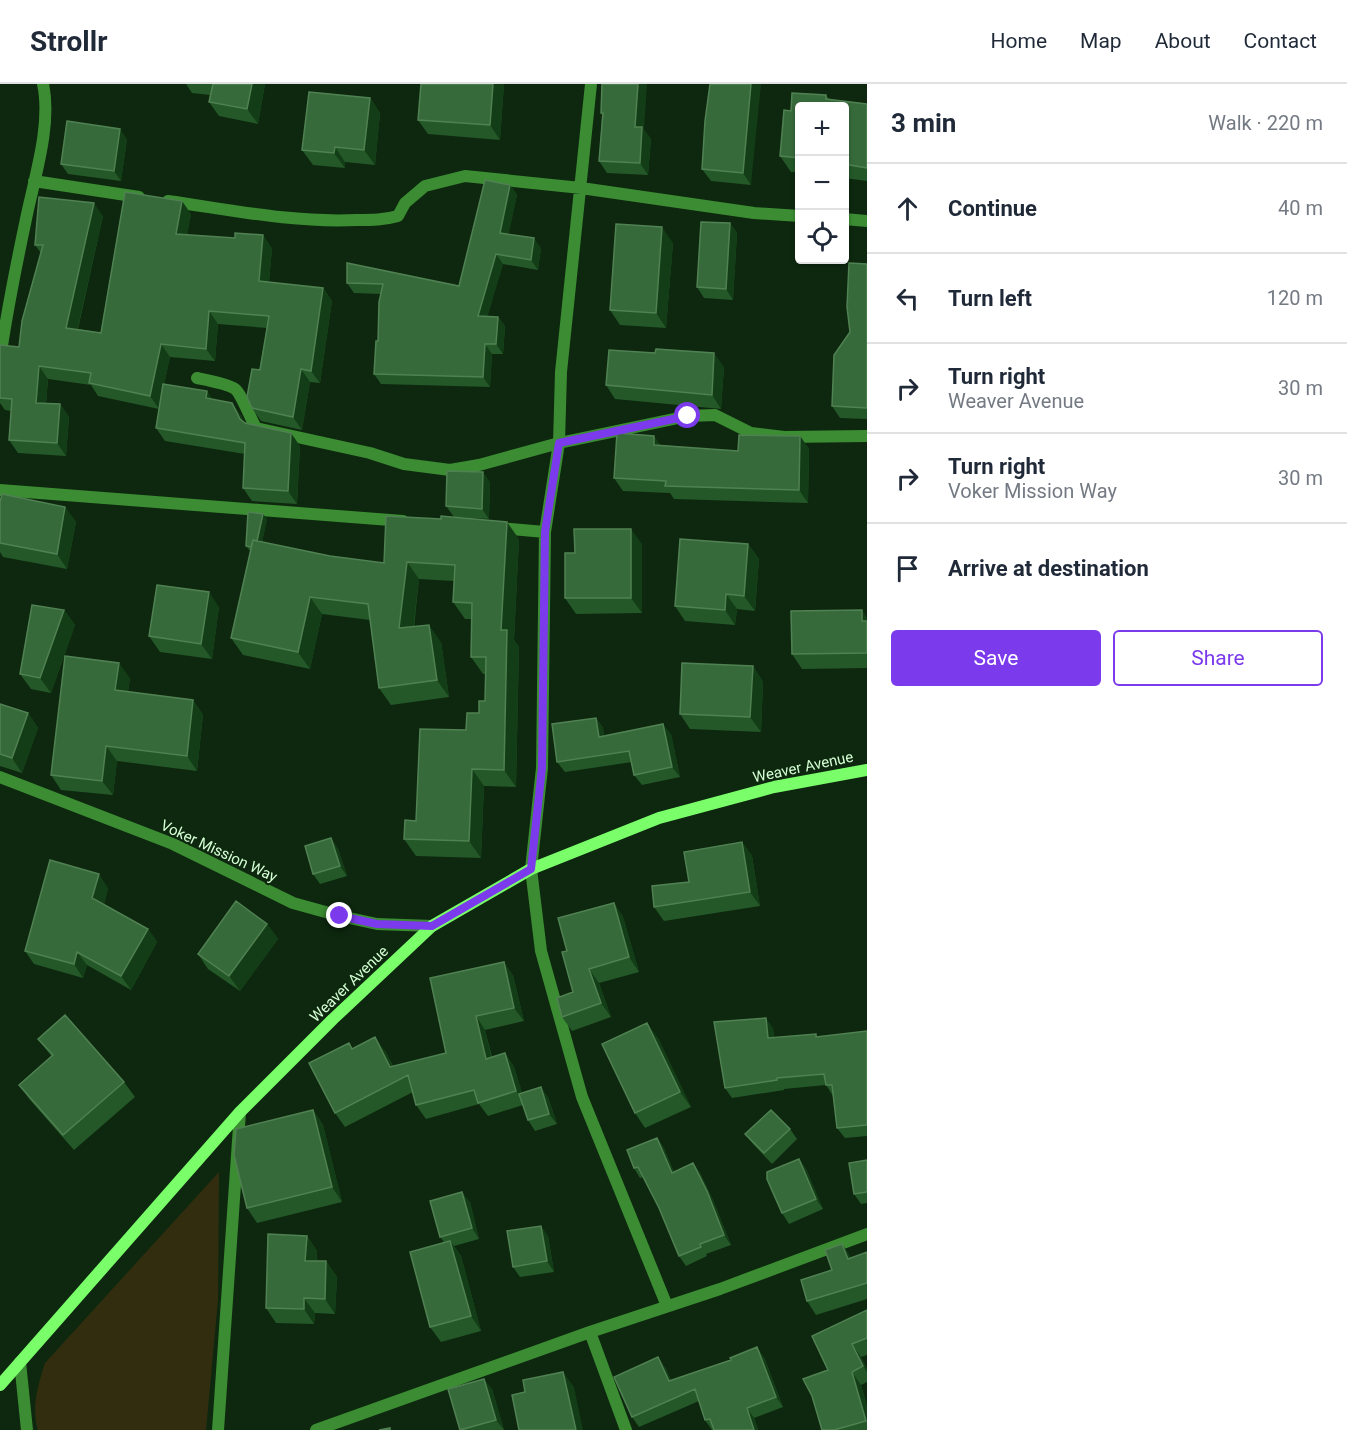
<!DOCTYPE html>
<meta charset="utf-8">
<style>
:root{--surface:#fff;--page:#f2f2f3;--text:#1f2937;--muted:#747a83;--line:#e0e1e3;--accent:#7c3aed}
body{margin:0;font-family:Roboto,sans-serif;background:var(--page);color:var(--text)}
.controls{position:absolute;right:18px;top:18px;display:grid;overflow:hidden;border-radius:6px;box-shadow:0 2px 4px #0004}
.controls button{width:54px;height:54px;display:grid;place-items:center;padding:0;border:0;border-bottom:2px solid var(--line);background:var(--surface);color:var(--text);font:30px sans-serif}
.stop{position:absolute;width:18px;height:18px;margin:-14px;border:4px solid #7c3aed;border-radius:50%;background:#fff}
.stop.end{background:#7c3aed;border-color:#fff;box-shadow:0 2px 6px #0008}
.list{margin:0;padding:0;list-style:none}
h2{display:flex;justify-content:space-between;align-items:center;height:78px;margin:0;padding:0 24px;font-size:26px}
h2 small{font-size:20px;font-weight:400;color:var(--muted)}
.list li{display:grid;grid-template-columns:39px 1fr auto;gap:18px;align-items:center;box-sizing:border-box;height:90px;padding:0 24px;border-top:2px solid var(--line)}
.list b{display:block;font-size:22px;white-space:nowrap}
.list p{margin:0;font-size:20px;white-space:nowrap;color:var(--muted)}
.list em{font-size:20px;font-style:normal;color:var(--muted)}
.actions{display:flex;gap:12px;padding:18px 24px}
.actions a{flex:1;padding:14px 0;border:2px solid var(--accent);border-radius:6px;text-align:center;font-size:21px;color:var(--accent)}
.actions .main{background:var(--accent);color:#fff}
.icon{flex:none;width:33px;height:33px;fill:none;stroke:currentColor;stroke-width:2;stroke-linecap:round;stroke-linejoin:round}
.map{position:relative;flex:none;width:867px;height:1346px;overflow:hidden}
header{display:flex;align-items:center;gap:36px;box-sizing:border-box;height:84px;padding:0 30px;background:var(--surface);border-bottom:2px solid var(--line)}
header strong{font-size:28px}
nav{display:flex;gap:33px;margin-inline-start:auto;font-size:21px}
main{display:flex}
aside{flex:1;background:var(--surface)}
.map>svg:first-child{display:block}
.green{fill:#332d0f}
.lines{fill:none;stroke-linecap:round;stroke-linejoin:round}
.street{stroke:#3b8c33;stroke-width:12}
.secondary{stroke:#7aff6b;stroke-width:12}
.wall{fill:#245828}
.shaded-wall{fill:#133d16}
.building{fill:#376a3a;stroke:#508152;stroke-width:1.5}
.route{stroke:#7c3aed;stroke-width:8}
.labels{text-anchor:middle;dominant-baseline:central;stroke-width:4.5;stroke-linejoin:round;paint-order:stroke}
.street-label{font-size:15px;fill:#d5ffd4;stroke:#0d280e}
</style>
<header>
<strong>Strollr</strong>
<nav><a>Home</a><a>Map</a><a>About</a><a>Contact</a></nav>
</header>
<main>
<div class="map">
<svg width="867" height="1346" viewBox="0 0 867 1346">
<rect width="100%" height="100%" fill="#0d280e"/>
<path class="green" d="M219,1088L218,1216L206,1346H38C31,1323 38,1301 45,1279Z"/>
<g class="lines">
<path class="street" d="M591,0L561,288L559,359L545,448L542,684L531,785L541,867L582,1013L667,1222
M34,97L139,113
M168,117C232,126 293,139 357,136C372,136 384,136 398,132L405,119L425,102L465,92L581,104L754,129L800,132
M844,135L867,137
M0,275C7,227 16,182 26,135C34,95 52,41 43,0
M197,294C207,296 229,300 235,305C241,309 251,336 256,344L370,369L404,380L450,386L479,381L559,359L688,332L715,331L751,349L784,353L867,352
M0,406L403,437
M498,444L545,448
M0,693L173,760L293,819L340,832L377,840L432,842
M590,1248L626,1346
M20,1278L27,1346
M218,1346L240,1028
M316,1346L590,1248L720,1205L867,1150"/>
<path class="secondary" d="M0,1301L240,1028L333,935L432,842L531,785L659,734L774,703L867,686"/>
</g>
<path class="wall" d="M186,0H265L258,40L219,32L209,18L210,11L192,9Z
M504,0L500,56L428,50L418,36Z
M710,0L751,101L711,97L702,85Z
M792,9L826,11L829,15L867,20V97L844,94V22H800V88H791L780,72L784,26L791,27Z
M370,14L380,29L375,81L345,78V84L313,81L302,66Z
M601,29L644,46L651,55L648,91L607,89L599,77L602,31Z
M127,55L121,97L68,90L61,80Z
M510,101L517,111L508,150L541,164L538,186L503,180L487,232L498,233L505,242L503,270H492L490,303L381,300L374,290L378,257L381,210L354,209L347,199L459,202Z
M191,130L187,151L272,164L269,198L323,204L332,217L320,299L310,298L302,346L261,337L252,324L267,244L218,240L215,277L170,273L164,300L213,316L232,319L241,332L244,339L300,362L297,420L252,417L243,404L245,370L165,357L156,344L159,325L98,312L91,301L48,295L46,319L60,320L69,333L66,372L18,369L9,356L11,327L5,326L0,319V261L19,263L41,169L35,161L103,132L78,245L101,249Z
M730,139L737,149L733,216L704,214L697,203Z
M673,159L666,244L620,241L610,226Z
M867,180V335L840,334L832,322Z
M724,283L721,325L615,315L606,301Z
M800,352L809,365L808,419L674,415L670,409L623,407L614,394L662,362L738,367Z
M490,398L489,435L454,433L446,422Z
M0,418L65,423L76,438L67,485L3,473L0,468Z
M267,435L262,458L330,472L384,479L519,455L514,556L519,563L516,703L484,702L481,774L416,772L404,755L416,737L466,646L479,629L485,617L486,590H483L471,573V535H465L453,518L454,497L419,495L414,543L441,558L449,613L391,621L379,604L370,536L322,530L310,585L243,571L231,554L250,467L246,462Z
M642,460V529L576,530L565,514L575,469Z
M748,460L759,475L755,527L737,525L735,541L685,537L675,522Z
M219,523L212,575L160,568L149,552Z
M64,526L75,541L51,609L31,605L20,590Z
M867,534V584L802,585L792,570Z
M753,582L763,598L761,648L690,645L680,630Z
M130,594L128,608L193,616L203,631L197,687L117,677L113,711L61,706L51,691Z
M0,620L28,629L38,644L22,689L0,682Z
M596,634L603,644L604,652L671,650L680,693L642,701L634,691L632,678L565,688L557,678Z
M331,754L338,765L347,792L320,800L313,790Z
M742,758L752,772L760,822L664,837L654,823Z
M108,804L104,820L148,845L157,858L131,906L87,881L83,894L34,880L25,867Z
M614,819L623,833L639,888L599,899L611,933L572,947L562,933L573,908L567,867Z
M267,840L278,855L240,907L208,885L198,870Z
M513,891L524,937L485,946L492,973L505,969L514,983L522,1009L548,1013L557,1040L535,1047L528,1036L523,1021L488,1032L479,1020L426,1035L416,1021L413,1008L345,1043L335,1029L353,965L385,967L393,982L446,969L430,894Z
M773,944L774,954L818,953L867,947V1052L845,1054L837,1044L833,1012L826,1001L784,1005V1006L732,1014L725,1004Z
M658,954L691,1023L645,1044L635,1029Z
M38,955L124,998L135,1013L74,1066L30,1016L19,1001L52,973Z
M313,1026L323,1041L342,1118L257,1139L247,1124Z
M790,1045L797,1055L772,1080L753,1060L745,1050Z
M657,1054L664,1064L674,1088L693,1079L700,1089L713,1116L731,1161L706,1170L707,1172L686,1182L679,1172L659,1124L643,1093L640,1094L634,1084Z
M799,1075L806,1085L823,1125L789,1140L782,1129Z
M867,1076V1119L861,1120L854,1110Z
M470,1118L479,1155L454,1162L461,1172L481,1247L441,1258L430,1243L444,1158L440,1153Z
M307,1152L317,1167V1177H326L337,1193L335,1230L315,1229L314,1240L276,1239L266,1224Z
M548,1152L554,1188L520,1193L513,1183Z
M867,1168V1215L816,1231L807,1217L832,1186L851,1173L852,1174Z
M867,1226V1271L861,1273L867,1285V1298L861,1301L867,1322V1346H822L828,1286Z
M764,1273L783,1323L754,1334L758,1346H712L705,1336L699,1317L639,1343L632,1333L665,1283L671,1296Z
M492,1305L504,1346H460Z"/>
<path class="shaded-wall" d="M252,0H265L258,40L247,25Z
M493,0H504L500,56L490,41Z
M638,0H647L644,46L651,55L648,91L640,79L635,43Z
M751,0H761L751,101L743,89Z
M370,14L380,29L375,81L364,66Z
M120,45L127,55L121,97L114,87Z
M335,63L345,78V84L334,69Z
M510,101L517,111L507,159L500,149Z
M182,117L191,130L185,163L176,150Z
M94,119L103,132L75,256L66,244Z
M730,139L737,149L733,216L726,205Z
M662,143L673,159L666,244L656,229Z
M263,151L272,164L268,210L259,197Z
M534,154L541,164L538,186L531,176Z
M496,170L503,180L485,242L478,232Z
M323,204L332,217L320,299L311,287Z
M209,227L218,240L215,277L206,265Z
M498,233L505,242L503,270L496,260Z
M161,260L170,273L159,325L150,312Z
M485,260L492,270L490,303L483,293Z
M714,269L724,283L721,325L712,311Z
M39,282L48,295L45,332L36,319Z
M301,285L310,298L302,346L293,333Z
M207,307L216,320L206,314Z
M232,319L241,332L249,348L240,335Z
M60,320L69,333L66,372L57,359Z
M291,349L300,362L297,420L288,407Z
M654,352L663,364L654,361Z
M800,352L809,365L808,419L799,406Z
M483,388L490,398L489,435L482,425Z
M65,423L76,438L67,485L57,470Z
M263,430L267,435L260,468L256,463Z
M507,438L519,455L514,556L519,563L516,703L504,686L501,546Z
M631,445L642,460V529L631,514Z
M748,460L759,475L755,527L744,512Z
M407,478L419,495L411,562L399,544Z
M209,508L219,523L212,575L201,560Z
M726,510L737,525L735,541L725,526Z
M310,513L322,530L310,585L298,568Z
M64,526L75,541L51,609L40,594Z
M862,526L867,534V544L862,537Z
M429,541L441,558L449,613L437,596Z
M119,579L130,594L126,621L115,606Z
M753,582L763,598L761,648L750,633Z
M193,616L203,631L197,687L187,672Z
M28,629L38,644L22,689L12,674Z
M596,634L603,644L606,663L599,653Z
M663,640L671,650L680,693L672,683Z
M106,662L117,677L113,711L102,697Z
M472,685L484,702L481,774L469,757Z
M331,754L338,765L347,792L340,782Z
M742,758L752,772L760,822L750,808Z
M99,790L108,804L102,827L92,814Z
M614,819L623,833L639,888L629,873Z
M267,840L278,855L240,907L229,892Z
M148,845L157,858L131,906L121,892Z
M77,868L87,881L83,894L74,880Z
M504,878L513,891L524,937L514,924Z
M589,885L599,899L611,933L601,919Z
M476,932L485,946L495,989L486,975Z
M766,934L773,944L775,965L768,954Z
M647,939L658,954L691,1023L680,1008Z
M375,953L385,967L400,997L390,983Z
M505,969L514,983L526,1020L516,1007Z
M541,1003L548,1013L557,1040L549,1030Z
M313,1026L323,1041L342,1118L332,1103Z
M657,1054L664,1064L679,1099L672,1089Z
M799,1075L806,1085L823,1125L816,1115Z
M693,1079L700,1089L713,1116L731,1161L724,1151Z
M462,1108L470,1118L479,1155L472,1144Z
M541,1142L548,1152L554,1188L547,1177Z
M307,1152L317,1167L316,1192L305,1177Z
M450,1157L461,1172L481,1247L471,1232Z
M842,1160L851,1173L858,1189L848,1175Z
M326,1177L337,1193L335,1230L325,1215Z
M304,1214L315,1229L314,1240L304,1225Z
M852,1260L861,1273L867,1285V1288L863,1282Z
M757,1263L764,1273L783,1323L776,1313Z
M658,1273L665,1283L676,1307L669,1297Z
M563,1288L574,1303L583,1346H576Z
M852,1288L861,1301L867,1322V1339Z
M484,1295L492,1305L504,1346L496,1336Z
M747,1324L754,1334L758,1346H754Z"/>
<path class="building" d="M213,0H252L247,25L209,18Z
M421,0H493L490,41L418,36Z
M602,0H638L635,43H642L640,79L599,77L603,29H601Z
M710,0H751L743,89L702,85L705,37Z
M309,8L370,14L364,66L335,63L334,69L302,66Z
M792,9L826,11V15L867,20V84L844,80V22H800V74L780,72L784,26L791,27Z
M67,37L120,45L114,87L61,80Z
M485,96L510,101L500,149L534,154L531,176L496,170L478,232L498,233L496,260H485L483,293L374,290L376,257H378L379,218L383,200L347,199V179L459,202Z
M125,108L182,117L176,150L235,154V149L263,151L259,197L323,204L311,287L301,285L293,333L252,324L247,313L252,285L260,286L269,232L209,227L206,265L161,260L150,312L89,299L91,289L39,282L36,319L60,320L57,359L9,356L12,315L0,314V261L19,263L22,237L43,161H35L39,113L94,119L66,244L101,249Z
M701,138L730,139L726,205L697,203Z
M616,140L662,143L656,229L610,226Z
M849,179L867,180V324L832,322L834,271L850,248L847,223Z
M656,265L714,269L712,311L606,301L609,266L655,269Z
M163,300L207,307L206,314L232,319L240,335L245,339L291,349L288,407L243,404L245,359L156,344Z
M617,349L654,352V361L738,367L739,351L800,352L799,406L665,402L666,397L614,394Z
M447,387L483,388L482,425L446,422Z
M2,410L65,423L57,470L0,459V418Z
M248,428L263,430L257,457L253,456L251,463L246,462Z
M386,432L441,435V432L507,438L501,546H507L504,686L472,685L469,757L404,755L405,736L416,737L420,645L466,646L467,629H479V617H485L486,573H471L472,519L453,518L455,481L407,478L399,544L429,541L437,596L379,604L368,520L310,513L298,568L231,554L253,456L330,472L384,479Z
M574,445H631V514H565V469H575Z
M680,455L748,460L744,512L726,510L725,526L675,522Z
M157,501L209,508L201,560L149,552Z
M32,521L64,526L40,594L20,590Z
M862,526V537H867V569L792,570L791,527Z
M65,572L119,579L115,606L193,616L187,672L106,662L102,697L51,691Z
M682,579L753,582L750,633L680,630Z
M0,620L28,629L12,674L0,670Z
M596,634L599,653L663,640L672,683L634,691L629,667L557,678L552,640Z
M331,754L340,782L313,790L305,762Z
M742,758L750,808L654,823L652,802L689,798L684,768Z
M50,776L99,790L92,814L148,845L121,892L77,868L74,880L25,867Z
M236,817L267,840L229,892L198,870Z
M614,819L629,873L589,885L601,919L562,933L557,914L573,908L562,868L567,867L558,834Z
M504,878L514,924L476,932L486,975L505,969L516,1007L478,1019L474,1006L416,1021L408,991L335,1029L309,979L349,959L352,965L375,953L390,983L446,969L430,894Z
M65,931L124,998L63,1051L19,1001L53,971L38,955Z
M766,934L768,954L816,950V953L867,947V1041L837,1044L832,1001H826L824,990L777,994V996L725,1004L714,938Z
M647,939L680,1008L635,1029L602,960Z
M541,1003L549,1030L528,1036L519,1010Z
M313,1026L332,1103L247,1124L234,1071L236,1045Z
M771,1026L790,1045L764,1069L745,1050Z
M657,1054L672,1089L693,1079L707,1107L724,1151L700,1160L701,1163L679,1172L659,1124L638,1083L634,1084L627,1066Z
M799,1075L816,1115L782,1129L767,1095V1088Z
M867,1076V1108L854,1110L849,1079Z
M462,1108L472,1144L440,1153L430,1117Z
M541,1142L547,1177L513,1183L507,1147Z
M268,1150L307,1152L305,1177H326L325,1215L304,1214V1225L266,1224Z
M450,1157L471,1232L430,1243L410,1168Z
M842,1160L848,1175L867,1168V1199L807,1217L801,1196L832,1186L825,1166Z
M867,1226V1254L852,1260L863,1282L852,1288L866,1337L834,1346H822L812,1312L803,1295L828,1286L812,1252Z
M757,1263L776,1313L747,1324L754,1346H714L710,1335L705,1336L695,1305L632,1333L614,1293L658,1273L669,1297L731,1276L730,1274Z
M563,1288L576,1346H519L512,1311L525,1308L523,1296Z
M484,1295L496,1336L460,1346L448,1305Z
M390,1344V1346H379Z"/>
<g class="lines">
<path class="route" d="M340,832L377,840L432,842L531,785L542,684L545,448L559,359L688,332"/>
</g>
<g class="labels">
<g class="street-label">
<text transform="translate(803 683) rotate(-12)">Weaver Avenue</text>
<text transform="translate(219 767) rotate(25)">Voker Mission Way</text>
<text transform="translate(349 900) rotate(-44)">Weaver Avenue</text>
</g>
</g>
</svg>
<div class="controls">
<button>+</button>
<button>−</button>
<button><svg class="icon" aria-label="locate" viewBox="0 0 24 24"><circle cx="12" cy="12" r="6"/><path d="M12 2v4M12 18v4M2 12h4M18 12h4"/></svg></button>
</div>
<div class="stop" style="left:688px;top:332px"></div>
<div class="stop end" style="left:340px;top:832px"></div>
</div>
<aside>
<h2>3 min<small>Walk · 220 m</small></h2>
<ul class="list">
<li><svg class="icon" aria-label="ahead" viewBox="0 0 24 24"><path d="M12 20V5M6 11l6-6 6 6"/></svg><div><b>Continue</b></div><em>40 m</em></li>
<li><svg class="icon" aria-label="left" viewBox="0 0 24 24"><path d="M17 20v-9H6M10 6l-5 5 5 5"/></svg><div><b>Turn left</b></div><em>120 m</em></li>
<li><svg class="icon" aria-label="right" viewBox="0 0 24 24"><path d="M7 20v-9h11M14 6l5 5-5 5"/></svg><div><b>Turn right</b><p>Weaver Avenue</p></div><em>30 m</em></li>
<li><svg class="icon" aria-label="right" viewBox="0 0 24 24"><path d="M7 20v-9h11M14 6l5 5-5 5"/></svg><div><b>Turn right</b><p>Voker Mission Way</p></div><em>30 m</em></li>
<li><svg class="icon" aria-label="arrive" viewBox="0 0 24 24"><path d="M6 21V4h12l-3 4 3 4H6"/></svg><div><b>Arrive at destination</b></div></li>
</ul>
<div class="actions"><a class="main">Save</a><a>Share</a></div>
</aside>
</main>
